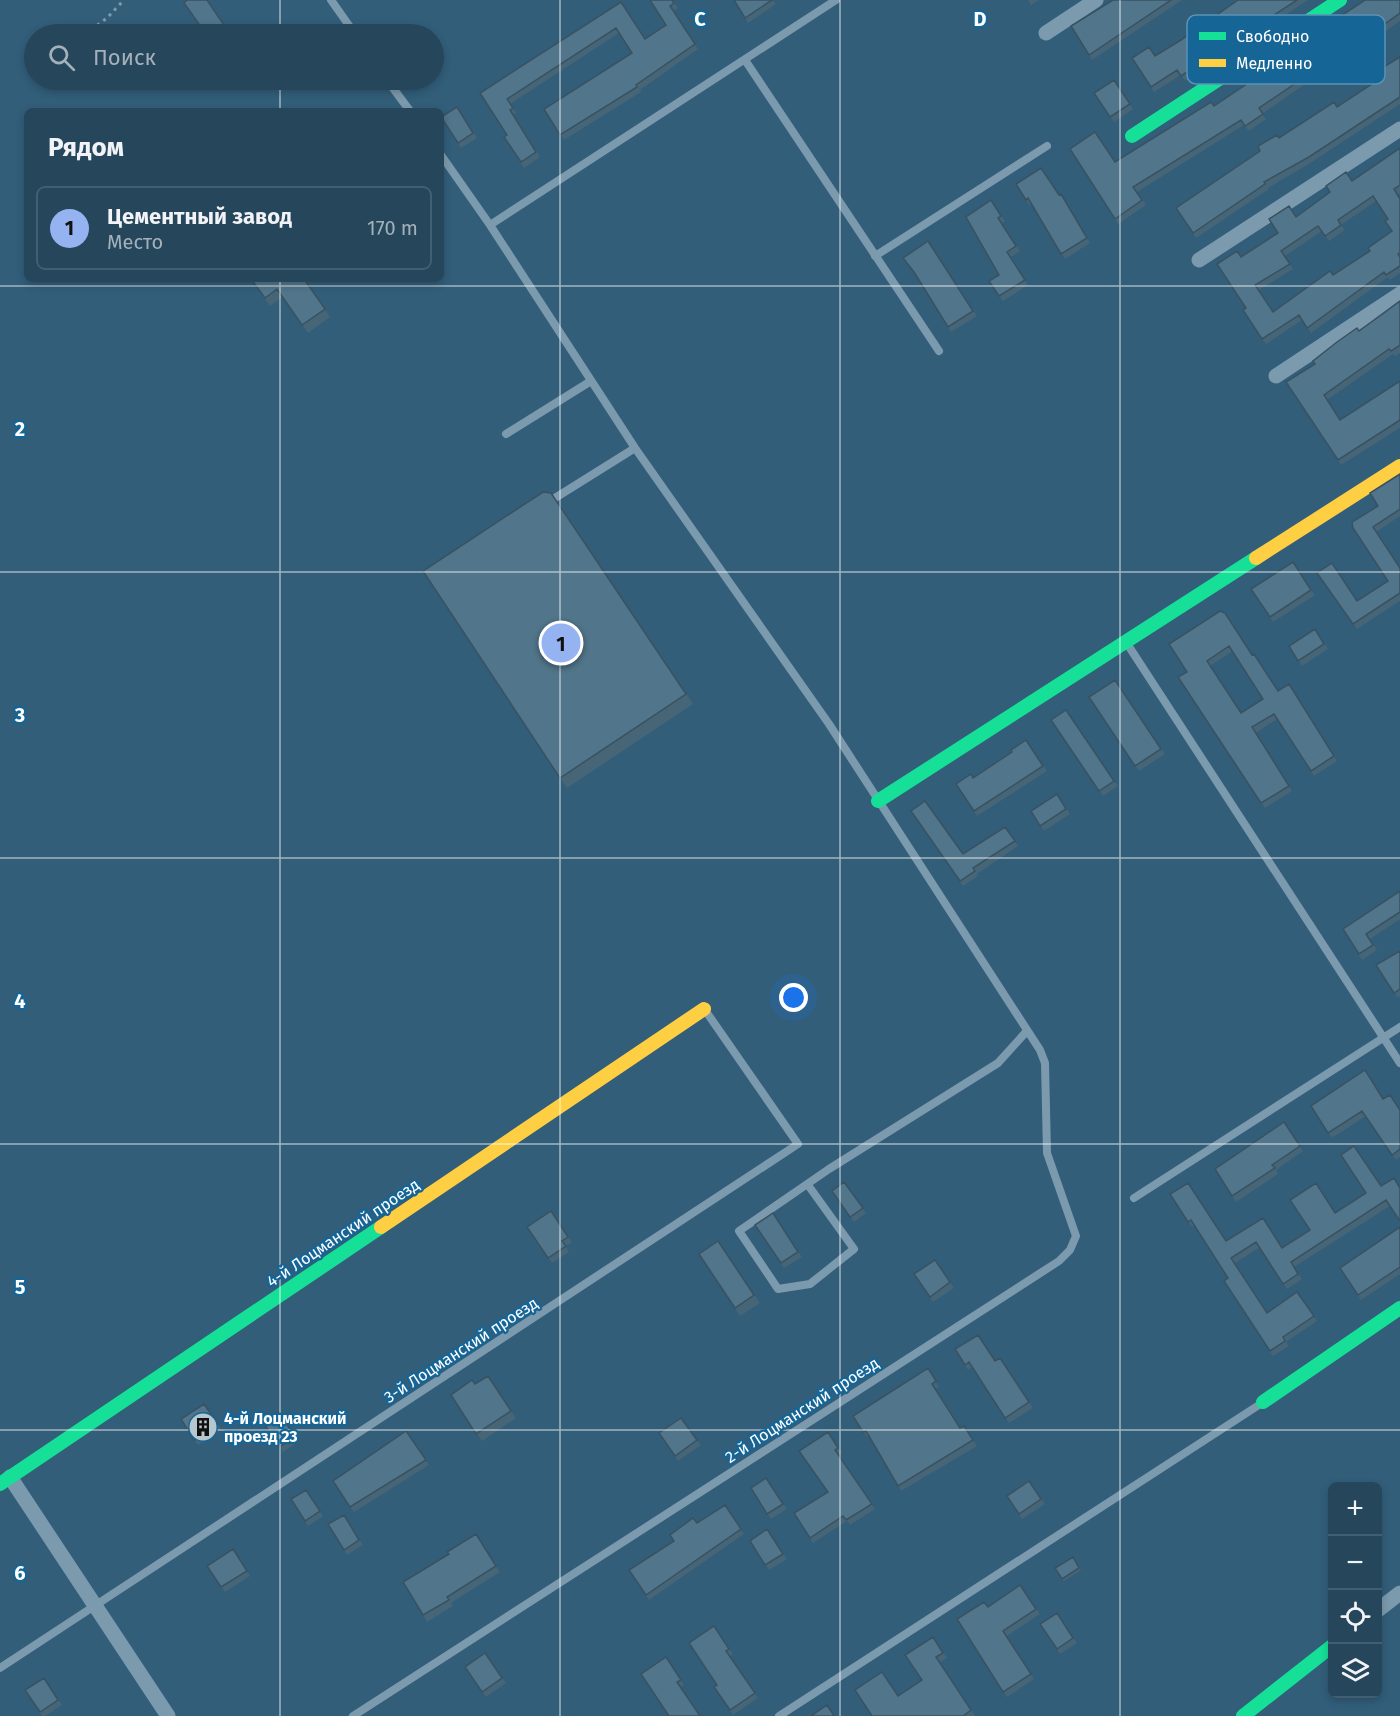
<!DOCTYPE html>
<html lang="ru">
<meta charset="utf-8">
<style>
:root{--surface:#26465c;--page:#325065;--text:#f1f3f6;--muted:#a4b1bb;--line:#425e72;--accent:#95b2f1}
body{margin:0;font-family:"Fira Sans",sans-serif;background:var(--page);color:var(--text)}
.controls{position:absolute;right:18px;bottom:18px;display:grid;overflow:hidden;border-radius:9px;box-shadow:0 3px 9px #0003}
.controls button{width:54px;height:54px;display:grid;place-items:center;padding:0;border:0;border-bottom:2px solid var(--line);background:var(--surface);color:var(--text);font:30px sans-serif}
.you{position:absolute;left:794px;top:998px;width:21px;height:21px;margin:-15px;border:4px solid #fff;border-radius:50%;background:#1a73e8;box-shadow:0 0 0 9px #1a73e833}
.badge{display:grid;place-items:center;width:39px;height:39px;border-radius:50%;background:var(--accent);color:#111;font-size:20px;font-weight:700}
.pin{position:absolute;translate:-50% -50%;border:3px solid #fff;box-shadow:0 2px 6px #0006}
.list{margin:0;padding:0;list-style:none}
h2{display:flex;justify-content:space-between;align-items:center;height:78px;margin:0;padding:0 24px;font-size:26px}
h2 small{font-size:20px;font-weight:400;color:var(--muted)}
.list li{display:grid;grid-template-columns:39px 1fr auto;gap:18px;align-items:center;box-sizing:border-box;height:84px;margin:0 12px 12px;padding:0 12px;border:2px solid var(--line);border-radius:9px}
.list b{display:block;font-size:22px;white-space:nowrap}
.list p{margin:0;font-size:20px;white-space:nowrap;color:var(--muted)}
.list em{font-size:20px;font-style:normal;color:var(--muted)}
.icon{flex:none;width:33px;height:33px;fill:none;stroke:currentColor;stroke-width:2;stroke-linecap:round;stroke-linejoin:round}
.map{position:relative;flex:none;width:1400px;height:1716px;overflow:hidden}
.search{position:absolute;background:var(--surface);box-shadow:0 3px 9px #0003;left:24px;top:24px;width:420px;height:66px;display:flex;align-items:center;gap:15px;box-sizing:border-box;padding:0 21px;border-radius:33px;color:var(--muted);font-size:22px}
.panel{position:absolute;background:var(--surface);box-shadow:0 3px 9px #0003;left:24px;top:108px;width:420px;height:174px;border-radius:9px}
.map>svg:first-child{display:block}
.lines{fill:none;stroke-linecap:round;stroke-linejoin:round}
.path{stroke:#7c9aad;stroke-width:3;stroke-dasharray:3 4.5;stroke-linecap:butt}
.lane{stroke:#7c9aad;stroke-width:8}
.street{stroke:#7c9aad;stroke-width:15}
.fast{stroke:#16e098;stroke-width:14}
.slow{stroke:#ffcf43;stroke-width:14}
.wall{fill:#466577;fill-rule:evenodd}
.building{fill:#51758a;stroke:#395261;stroke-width:1.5;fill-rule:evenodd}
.grid{fill:none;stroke:#fff;stroke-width:1.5;stroke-opacity:0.55}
.labels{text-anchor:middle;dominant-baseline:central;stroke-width:4.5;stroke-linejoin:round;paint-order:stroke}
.street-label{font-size:16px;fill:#fff;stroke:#156597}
.poi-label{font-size:16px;font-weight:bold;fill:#fff;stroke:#156597;text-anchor:start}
.key{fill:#156597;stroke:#5b93b6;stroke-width:1.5}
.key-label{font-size:16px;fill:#fff}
.grid-label{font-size:20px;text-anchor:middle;font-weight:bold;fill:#fff;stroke:#156597;stroke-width:4.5;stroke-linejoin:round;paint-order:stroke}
</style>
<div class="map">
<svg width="1400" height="1716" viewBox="0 0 1400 1716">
<rect width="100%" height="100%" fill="#325e7a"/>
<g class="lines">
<path class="path" d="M85,34L107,18L124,0"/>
<path class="lane" d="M331,0L355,34
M745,60L939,351
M387,80L410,111
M490,225L836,0
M875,256L1047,146
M506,434L591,381
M555,498L635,448
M1126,642L1400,1063
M808,1185L854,1249L810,1284L778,1289L739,1231L829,1169L998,1063L1026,1032
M1134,1198L1400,1027
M0,1668L798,1144L705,1010
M353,1716L1059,1261L1070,1250L1076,1236L1047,1153L1045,1063L1040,1050L829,724L635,448L490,225L441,155
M779,1716L1262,1403"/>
<path class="street" d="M1046,33L1096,0
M1199,260L1400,129
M1276,376L1400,294
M10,1477L168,1716
M1378,1610L1400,1593"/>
<path class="fast" d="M1132,136L1340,0
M878,801L1256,558
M1263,1402L1400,1308
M0,1484L381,1227
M1243,1716L1332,1646"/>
<path class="slow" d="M1256,558L1400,466
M381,1227L704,1009"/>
</g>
<path class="wall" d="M650,0H672L678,8L674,11L698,49L640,90L641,92L564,140L544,109L632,53L619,33L510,104L516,113L513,115L540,157L524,168L504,137L507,135L480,93L621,2L646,39L666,25Z
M734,0H773L776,4L748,23Z
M1028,0H1039L1031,5Z
M1113,0H1182L1092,60L1089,55Z
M1238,0H1308L1185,81L1181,75L1154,92L1132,58L1155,56L1181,40Z
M1400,0V21L1375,38L1377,41L1360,53L1356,47L1316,72L1318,75L1262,114L1266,119L1249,131L1244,125L1137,192L1146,205L1118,224L1070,149L1115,162Z
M1400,57V104L1312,162L1268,188L1269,189L1196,238L1176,208L1279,138L1337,107L1381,78Z
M1114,80L1133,109L1114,122L1094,93Z
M457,107L477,138L461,148L441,117Z
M1400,148V193L1397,195L1400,199V273L1390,280L1388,277L1311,333L1302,320L1266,344L1243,310L1246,308L1241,256L1278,233L1296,217L1352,181ZM1376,201L1388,219L1392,231L1370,251L1333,275L1273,311L1259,290L1293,269L1285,256L1322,231L1329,241L1345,230L1341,225Z
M1016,184L1059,195L1061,194L1090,243L1065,259L1031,204L1029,205Z
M991,200L1005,221L1002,223L1020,251L1011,257L1028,285L1003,301L989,281L999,275Z
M928,241L977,316L951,332L916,274L903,258Z
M251,279H304L330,317L308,333L283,297L270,306Z
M1400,301V353L1395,356L1393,354L1327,400L1340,420L1400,381V428L1341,465L1286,382L1315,364Z
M1400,474V516L1376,532L1400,567V601L1357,629L1317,573L1357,601L1388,581L1353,528L1378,506Z
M551,493L693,704L567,788L560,778Z
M1293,562L1315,595L1273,622L1251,589Z
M1220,611L1278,691L1289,684L1337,761L1314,776L1277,719L1256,733L1292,791L1265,808L1178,677L1187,672ZM1233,651L1263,699L1241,713L1210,666Z
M1315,629L1328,649L1302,666L1289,646Z
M1115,680L1165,754L1139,771L1089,697Z
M1066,710L1118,786L1103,796L1051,720Z
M1026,740L1047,771L977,816L956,784L973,778L1012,752Z
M1057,794L1070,814L1044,831L1031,811Z
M911,811L963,854L1005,827L1018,846L977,874L978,876L963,886Z
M1400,891V919L1370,939L1377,950L1362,960L1343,929Z
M1400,951V996L1398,998L1376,965Z
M1384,1099L1400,1110V1157L1396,1160L1366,1116L1332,1138L1311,1106Z
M1284,1122L1303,1151L1276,1170L1278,1174L1236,1202L1215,1169Z
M1354,1146L1390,1206L1294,1267L1302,1279L1287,1289L1259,1248L1235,1263L1267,1313L1297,1292L1317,1321L1286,1342L1289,1346L1273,1356L1224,1281L1228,1278L1194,1225L1192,1227L1170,1194L1226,1241L1263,1218L1282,1247L1366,1193Z
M844,1182L866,1213L854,1222L832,1191Z
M551,1211L572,1242L566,1246L569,1252L552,1263L527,1227Z
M773,1213L802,1257L784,1268L755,1225Z
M1400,1227V1274L1361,1300L1340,1268Z
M718,1241L760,1303L740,1316L699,1254Z
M935,1260L954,1288L933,1302L914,1274Z
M955,1349L996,1361L1000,1358L1033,1408L1009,1423L972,1367L968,1370Z
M928,1368L939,1387L936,1389L961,1428L964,1426L977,1446L901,1491L869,1436L867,1437L853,1416Z
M488,1376L516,1418L482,1441L451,1395L475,1384Z
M204,1404L221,1429L198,1445L181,1419Z
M279,1412L298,1442L283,1452L263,1422Z
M681,1418L701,1445L678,1461L659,1433Z
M406,1431L429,1465L354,1512L333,1481Z
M828,1432L842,1453L838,1455L875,1509L850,1525L847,1521L813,1543L794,1513L828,1492Z
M766,1478L787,1509L771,1519L751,1488Z
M1029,1481L1045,1504L1022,1519L1007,1496Z
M306,1490L323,1516L308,1526L291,1499Z
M725,1505L744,1534L649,1600L629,1570L674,1541L697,1523Z
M344,1515L363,1545L347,1555L328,1524Z
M767,1529L787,1559L769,1570L750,1541Z
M480,1540L500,1572L451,1603L453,1606L427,1622L423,1615Z
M233,1549L250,1576L225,1592L207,1566Z
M1073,1557L1081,1570L1064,1581L1055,1568Z
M1020,1585L1040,1614L1007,1636L1034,1679L1007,1697L957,1619L988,1607Z
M1057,1613L1077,1643L1060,1654L1040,1624Z
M714,1626L733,1654L730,1656L758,1698L733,1715L714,1687L717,1685Z
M933,1637L947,1658L940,1662L975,1716H872L898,1696L922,1680Z
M485,1653L506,1683L486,1697L465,1667Z
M666,1657L684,1685L681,1687L669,1716Z
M44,1678L62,1705L45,1716H42L25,1690Z"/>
<path class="building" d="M187,0H207L230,34H206L184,3Z
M650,0H672L674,3L670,6L695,44L636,85L637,87L560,135L544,109L632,53L616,28L507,99L513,108L510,110L536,152L521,162L504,137L507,135L480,93L621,2L645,39L666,25Z
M734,0H772L745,18Z
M1113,0H1171L1089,55L1071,26Z
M1238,0H1297L1181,76L1177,70L1151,87L1132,58L1149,47L1155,56L1181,40Z
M1365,0H1400V13L1372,33L1374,36L1357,48L1353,42L1313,67L1315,70L1259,108L1263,114L1245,126L1241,120L1133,187L1142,200L1115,219L1070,149L1095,132L1115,162L1211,102L1214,106L1257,77L1254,73Z
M1400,57V97L1309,157L1264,182L1265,184L1193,233L1176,208L1260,151L1258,146L1277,135L1279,138L1334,102L1337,107L1381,78L1377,71Z
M1114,80L1130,104L1110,117L1094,93Z
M457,107L473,133L458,143L441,117Z
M1400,148V185L1394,189L1400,199V253L1398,254L1400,257V266L1386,275L1384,272L1307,328L1299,315L1262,339L1243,310L1246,308L1217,264L1237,251L1241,257L1278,233L1269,219L1289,206L1296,217L1330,192L1326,186L1346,172L1352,181ZM1373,196L1388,219L1385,221L1392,231L1368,248L1370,251L1333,275L1330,271L1273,312L1255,285L1290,264L1281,251L1318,226L1325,236L1341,225L1338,220Z
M1041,168L1059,195L1061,194L1087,238L1061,254L1028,198L1026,200L1016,184Z
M991,200L1001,216L998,218L1016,246L1007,252L1025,280L999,296L989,281L999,275L966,217Z
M928,241L973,311L948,327L914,272L903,258Z
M251,279H304L325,309L302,325L277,289L265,298Z
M1400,301V345L1391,351L1389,349L1324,395L1340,420L1400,381V420L1338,460L1286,382L1315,364L1313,361L1337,342L1357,328L1359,331Z
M1400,474V509L1373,527L1400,568V593L1353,624L1317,573L1332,563L1357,601L1388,581L1353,528L1352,522L1378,506L1370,493Z
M543,492L551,493L686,694L560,778L423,571Z
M1293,562L1311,590L1270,617L1251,589Z
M1220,611L1225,613L1252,655L1254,654L1278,691L1289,684L1334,756L1311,771L1274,714L1252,727L1289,786L1261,803L1178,677L1187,672L1169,644ZM1229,646L1263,699L1241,713L1207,661Z
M1315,629L1324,644L1298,661L1289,646Z
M1115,680L1161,749L1135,766L1089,697Z
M1066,710L1114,781L1099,791L1051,720Z
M1026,740L1043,766L974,811L956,784L971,774L973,778L1012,752L1011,750Z
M1057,794L1066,809L1040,826L1031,811Z
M925,801L963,854L1005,827L1015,841L973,868L975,871L960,881L911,811Z
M1400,891V912L1366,934L1373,945L1359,954L1343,929Z
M1400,951V989L1394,993L1376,965Z
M1365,1070L1383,1099L1390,1095L1400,1110V1149L1392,1155L1362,1111L1328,1133L1311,1106Z
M1284,1122L1300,1146L1272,1165L1275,1168L1232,1196L1215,1169Z
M1354,1146L1381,1186L1394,1178L1400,1188V1221L1386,1200L1291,1262L1298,1274L1283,1284L1256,1242L1231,1258L1267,1313L1297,1292L1314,1316L1283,1337L1285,1341L1270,1351L1224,1281L1228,1278L1191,1220L1188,1222L1170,1194L1188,1183L1226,1241L1263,1218L1282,1248L1310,1230L1290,1200L1316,1183L1335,1213L1366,1193L1341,1155Z
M844,1182L863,1208L850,1217L832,1191Z
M551,1211L568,1237L562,1241L566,1246L548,1258L527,1227Z
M773,1213L798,1252L781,1263L755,1225Z
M1400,1227V1267L1358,1295L1340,1268Z
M718,1241L754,1295L735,1308L699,1254Z
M935,1260L950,1282L930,1297L914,1274Z
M978,1335L995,1361L1000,1358L1029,1402L1005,1418L969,1362L965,1365L955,1349Z
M928,1368L936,1381L932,1384L960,1428L964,1426L973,1440L898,1486L866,1431L863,1432L853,1416Z
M488,1376L511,1411L476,1434L451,1395L472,1380L475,1384Z
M204,1404L218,1424L194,1440L181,1419Z
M279,1412L295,1437L279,1447L263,1422Z
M681,1418L697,1440L675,1456L659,1433Z
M406,1431L426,1460L350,1507L333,1481Z
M828,1432L838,1448L835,1450L872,1504L846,1520L843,1516L810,1538L794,1513L828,1492L799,1451Z
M766,1478L783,1504L767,1514L751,1488Z
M1029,1481L1041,1499L1019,1514L1007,1496Z
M306,1490L320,1511L305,1521L291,1499Z
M725,1505L741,1529L646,1595L629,1570L674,1541L670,1535L693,1518L697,1523Z
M344,1515L359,1540L344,1550L328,1524Z
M767,1529L783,1554L765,1565L750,1541Z
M476,1534L496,1566L447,1597L449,1600L423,1615L403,1582L449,1554L447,1552Z
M233,1549L247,1571L221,1587L207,1566Z
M1073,1557L1079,1568L1062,1579L1055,1568Z
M1020,1585L1036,1609L1003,1631L1031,1674L1003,1692L957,1619L984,1602L988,1607Z
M1057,1613L1073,1638L1057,1649L1040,1624Z
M714,1626L729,1649L726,1651L755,1693L730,1710L714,1687L717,1685L689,1643Z
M933,1637L943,1653L936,1657L971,1710L963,1716H872L855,1690L882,1672L898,1696L922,1680L905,1655Z
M485,1653L502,1678L482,1692L465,1667Z
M666,1657L681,1680L677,1682L700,1716H669L641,1674Z
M44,1678L58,1700L40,1712L25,1690Z
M827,1705L834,1716H811Z"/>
<path class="grid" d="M280,0V34M560,0V1716M840,0V1716M1120,0V1716M280,80V111M280,279V1716M0,286H1400M0,572H1400M0,858H1400M0,1144H1400M0,1430H1400"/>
<defs>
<g id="building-disc" transform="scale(1.5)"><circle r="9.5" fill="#b7c7d0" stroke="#156597"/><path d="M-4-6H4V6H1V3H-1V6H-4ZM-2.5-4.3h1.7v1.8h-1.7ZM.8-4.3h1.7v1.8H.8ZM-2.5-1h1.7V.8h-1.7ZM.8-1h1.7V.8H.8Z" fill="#111"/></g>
</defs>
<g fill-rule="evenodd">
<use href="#building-disc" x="203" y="1427"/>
</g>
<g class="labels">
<g class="street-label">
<text transform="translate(343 1233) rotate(-34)">4-й Лоцманский проезд</text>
<text transform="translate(461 1350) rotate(-33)">3-й Лоцманский проезд</text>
<text transform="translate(802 1410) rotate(-33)">2-й Лоцманский проезд</text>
</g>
<g class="poi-label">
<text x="224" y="1418">4-й Лоцманский<tspan x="224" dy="18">проезд 23</tspan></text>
</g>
</g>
<rect x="1187" y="15" width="198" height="69" rx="9" class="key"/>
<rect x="1199" y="32" width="27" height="8" fill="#16e098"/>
<rect x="1199" y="59" width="27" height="8" fill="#ffcf43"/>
<g class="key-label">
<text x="1236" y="42">Свободно</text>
<text x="1236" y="69">Медленно</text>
</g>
<g class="grid-label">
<text x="700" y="26">C</text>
<text x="980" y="26">D</text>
<text x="20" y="436">2</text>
<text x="20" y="722">3</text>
<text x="20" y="1008">4</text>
<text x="20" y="1294">5</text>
<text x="20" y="1580">6</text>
</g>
</svg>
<div class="controls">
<button>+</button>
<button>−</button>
<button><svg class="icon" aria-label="locate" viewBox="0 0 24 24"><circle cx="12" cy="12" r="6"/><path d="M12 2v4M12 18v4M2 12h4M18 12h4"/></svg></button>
<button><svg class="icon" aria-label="layers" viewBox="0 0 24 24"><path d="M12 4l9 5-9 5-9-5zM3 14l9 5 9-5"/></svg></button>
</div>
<div class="you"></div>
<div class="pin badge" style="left:561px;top:643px">1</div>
<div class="search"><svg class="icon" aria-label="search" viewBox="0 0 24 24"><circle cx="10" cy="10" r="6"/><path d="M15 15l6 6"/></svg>Поиск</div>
<section class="panel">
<h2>Рядом<small></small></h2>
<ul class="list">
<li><span class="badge">1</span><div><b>Цементный завод</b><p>Место</p></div><em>170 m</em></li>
</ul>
</section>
</div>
